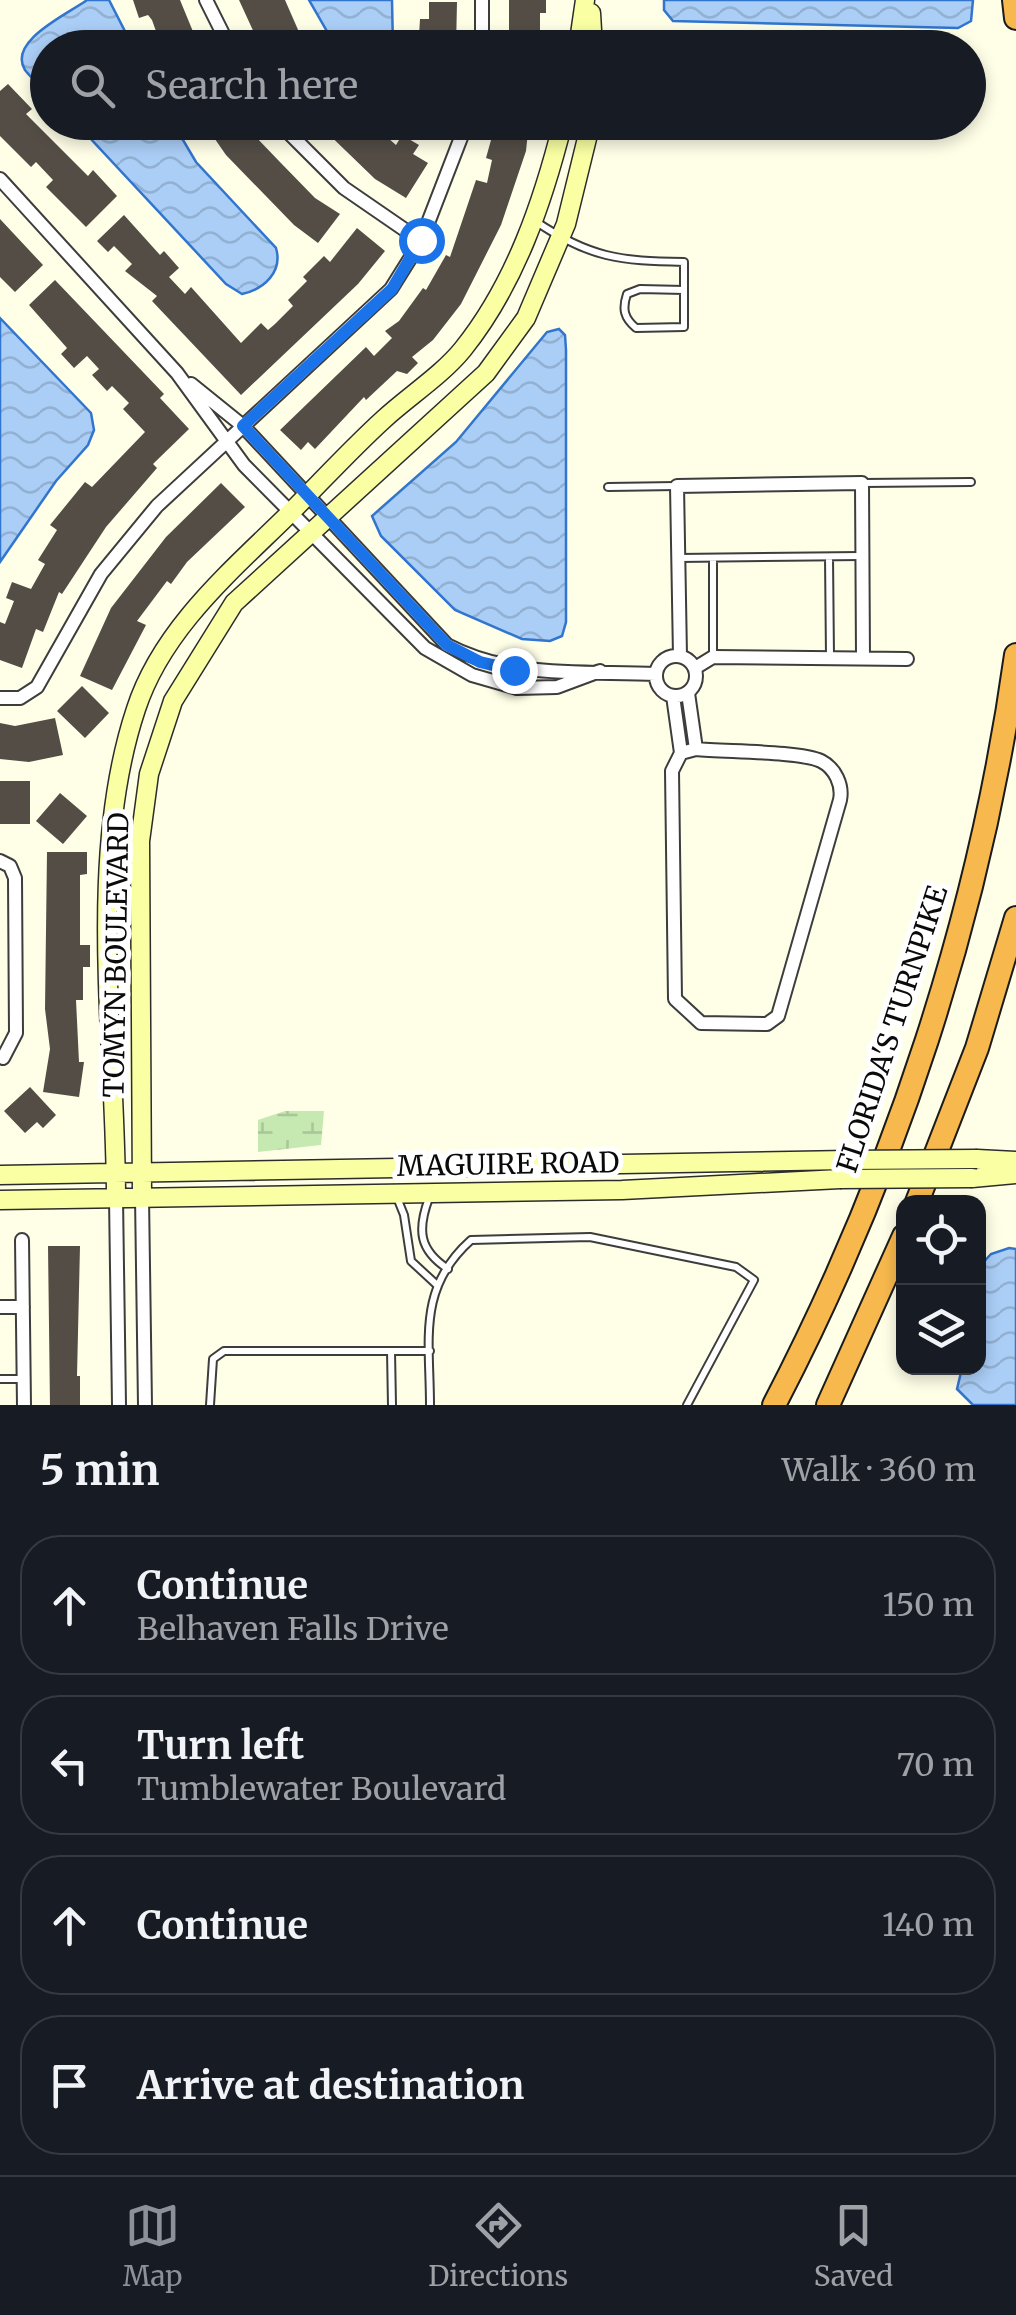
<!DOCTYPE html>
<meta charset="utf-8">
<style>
:root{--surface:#171b24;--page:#242831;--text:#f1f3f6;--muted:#9ea1a6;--line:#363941;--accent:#8c9099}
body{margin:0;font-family:Merriweather,serif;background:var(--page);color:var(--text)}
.controls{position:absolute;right:30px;bottom:30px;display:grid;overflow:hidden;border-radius:20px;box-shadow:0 5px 15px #0003}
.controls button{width:90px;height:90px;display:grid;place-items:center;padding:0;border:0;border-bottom:2px solid var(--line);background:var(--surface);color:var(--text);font:50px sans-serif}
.stop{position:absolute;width:30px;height:30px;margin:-22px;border:8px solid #1a73e8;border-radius:50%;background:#fff}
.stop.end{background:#1a73e8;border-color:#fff;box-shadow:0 2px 10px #0008}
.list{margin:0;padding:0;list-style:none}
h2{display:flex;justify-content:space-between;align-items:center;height:130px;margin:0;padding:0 40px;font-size:42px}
h2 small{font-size:32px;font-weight:400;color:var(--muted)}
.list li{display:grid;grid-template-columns:65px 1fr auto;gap:30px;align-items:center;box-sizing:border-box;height:140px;margin:0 20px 20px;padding:0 20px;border:2px solid var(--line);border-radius:40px}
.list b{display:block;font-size:38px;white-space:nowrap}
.list p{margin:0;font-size:32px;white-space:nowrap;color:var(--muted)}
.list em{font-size:32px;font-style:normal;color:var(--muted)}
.icon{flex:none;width:55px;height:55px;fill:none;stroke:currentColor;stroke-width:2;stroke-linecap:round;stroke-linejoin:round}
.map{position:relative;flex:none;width:1016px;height:1405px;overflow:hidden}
.search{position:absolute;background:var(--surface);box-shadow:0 5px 15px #0003;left:30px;right:30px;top:30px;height:110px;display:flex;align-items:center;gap:25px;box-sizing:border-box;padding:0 35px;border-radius:55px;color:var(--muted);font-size:38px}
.sheet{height:770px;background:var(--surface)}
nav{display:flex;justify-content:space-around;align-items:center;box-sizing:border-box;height:140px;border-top:2px solid var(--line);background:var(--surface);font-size:28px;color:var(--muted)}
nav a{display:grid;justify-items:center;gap:5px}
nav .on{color:var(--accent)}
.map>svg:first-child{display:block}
.wetland{fill:url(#wetland-marsh)}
.water{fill:url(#water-waves);stroke:#3175cf;stroke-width:2.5}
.building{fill:#534d46}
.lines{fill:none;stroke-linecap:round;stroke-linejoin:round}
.lane-casing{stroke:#3d3d3d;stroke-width:10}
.street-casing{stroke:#3d3d3d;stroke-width:16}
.secondary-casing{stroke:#2c2c2c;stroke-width:21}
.highway-casing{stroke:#1b1b1b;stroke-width:26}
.lane{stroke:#fff;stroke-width:6}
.street{stroke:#fff;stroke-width:12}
.secondary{stroke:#f9ffa2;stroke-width:18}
.highway{stroke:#f7b84d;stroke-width:22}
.secondary-bridge-casing{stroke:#2c2c2c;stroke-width:21;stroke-linecap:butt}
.secondary-bridge{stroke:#f9ffa2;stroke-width:18}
.route{stroke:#1a73e8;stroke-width:12}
.labels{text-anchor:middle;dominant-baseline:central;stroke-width:10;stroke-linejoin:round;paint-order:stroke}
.street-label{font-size:28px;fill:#0a0a0a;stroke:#fff}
</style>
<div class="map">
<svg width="1016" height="1405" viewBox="0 0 1016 1405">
<defs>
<pattern id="wetland-marsh" width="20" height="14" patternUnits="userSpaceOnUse" patternTransform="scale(2.5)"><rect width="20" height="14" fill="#c5e9b1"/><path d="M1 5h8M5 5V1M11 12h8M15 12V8" fill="none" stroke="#a8c697"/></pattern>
<pattern id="water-waves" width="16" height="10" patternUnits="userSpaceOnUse" patternTransform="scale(2.5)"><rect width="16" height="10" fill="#abcef7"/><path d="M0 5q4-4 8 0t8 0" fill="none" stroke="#92b0d2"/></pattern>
</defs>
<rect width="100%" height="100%" fill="#fffee7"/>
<path class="wetland" d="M285,1111H324L321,1145L258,1152V1120Z"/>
<path class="water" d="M87,0H109L133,47L48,48L47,93C41,86 31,78 25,70C7,41 68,14 87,0Z
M309,0H392L393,47H336Z
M664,0H973L971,21L958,28L673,21L664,10Z
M76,123H173L196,162L276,248C283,272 264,289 242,294L226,284Z
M0,318L91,413L94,430L88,445L56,481L0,562Z
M559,329L565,335L566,350V622L562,636L550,641L522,639L455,610L381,536L372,516L456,442L547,332Z
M1009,1248L1016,1249V1405H973L957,1389L962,1368H978L979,1267L991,1254Z"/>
<path class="building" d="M133,0H180L194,34L186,37L190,48H162L152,20L148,15L139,18Z
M239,0H285L306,48H261Z
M509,0H546V13H540V48H509Z
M429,2H457L456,48H426L427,36H419L420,19H429Z
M8,84L32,109L26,114L88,176L93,170L117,196L86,227L46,187L53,180L36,162L31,167L0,136V91Z
M217,122H248L252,133L278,160L315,198L340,214L318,243L294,225L226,155L208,129Z
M316,122H357L373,137L379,130L396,145L402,135L419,145L413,154L428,163L406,198L375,179Z
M496,122H529L526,151L501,225L461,304L433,340L412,357L418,363L407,374L397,371L366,400L364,397L315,449L308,442L301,450L280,430L366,347L374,356L392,338L385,331L399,321L423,288L426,290L446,255L450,257L476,180L487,183L492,160L486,158Z
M124,215L160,255L164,251L179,268L169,277L185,294L191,287L241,343L261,323L268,330L275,324L293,306L288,300L307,281L303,277L324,256L330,262L357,228L385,251L358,284L241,395L152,301L157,296L125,271L132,264L114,246L108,252L97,241Z
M0,219L43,265L15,292L0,277Z
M55,280L164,394L160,398L189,429L153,464L157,468L106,527L62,594L59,592L43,632L36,629L22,668L0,660V622L5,624L14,601L6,598L12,582L31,589L45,564L38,560L57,530L50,525L85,482L92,487L145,432L123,409L129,403L112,386L107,391L92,375L99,369L87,356L74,368L61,354L67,348L29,305Z
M221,483L245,507L187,562L171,584L167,581L137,621L146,625L112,690L80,676L111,608L166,537Z
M82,686L109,713L85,738L57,711Z
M55,718L63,755L29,762L0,759V723L15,726Z
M0,781H30V824H0Z
M60,793L87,816L63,844L36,821Z
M47,852H87V874L80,875V945H90V967H83V1000H76L79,1062H84L79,1097L43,1092L50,1049L45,1009Z
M30,1087L56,1115L43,1128L37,1122L25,1133L4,1111Z
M48,1246H80L77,1376H80V1405H50Z"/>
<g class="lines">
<g class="lane-casing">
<path id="lane" d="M535,221C590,258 620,261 684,262V327L636,328C624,318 622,309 627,294L640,289L684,290
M863,483L971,482
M608,487L677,486
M829,557L830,657
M679,558L861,556
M713,558V656
M396,1195L404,1215L411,1261L437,1285
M429,1198C417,1230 419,1250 448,1269
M391,1351L392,1405
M0,1379H22
M210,1405L213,1359L224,1351H430
M430,1405C430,1340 417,1288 471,1240L590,1237L736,1267L754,1280L687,1405"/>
</g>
<g class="street-casing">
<path id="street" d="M206,0L230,48
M482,0V48
M278,122L344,188L421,241
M0,179L177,373L244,465L425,648L472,675L517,688L557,687L600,671
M191,384L243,426L447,645C512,679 584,671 656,674
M656 676a20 20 0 1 1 40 0a20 20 0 1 1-40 0Z
M680,656L677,486L862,483L863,657
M695,668L713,657L907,659
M688,693L696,749
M673,696L681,753L672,771L675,999L701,1023L767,1024L778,1016L840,800C843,785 835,768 821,761C800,751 723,752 696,749L681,753
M0,698H20L37,687L101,574L157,506L391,289L421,241L467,122
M0,861L10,866L15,878L16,1033L3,1058
M142,1197L145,1405
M116,1198L119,1405
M22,1240L24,1405
M0,1307H23"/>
</g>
<g class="secondary-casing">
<path id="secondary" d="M591,13L593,48
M578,48L585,0
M977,1159L1016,1161
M0,1175L847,1160
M972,1178L1016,1174
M142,1197L140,841L149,774L173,701L234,603L486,373L526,318L566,224L591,122
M116,1198C116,1042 86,859 136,709C162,629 230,572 288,515C320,483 351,449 384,419C409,396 442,375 463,349C515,284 543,202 563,122
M0,1200L622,1190L840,1179"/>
</g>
<g class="highway-casing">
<path id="highway" d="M1014,0L1016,18
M917,1202L977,1048L1016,918
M774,1405C895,1173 980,914 1016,655
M828,1405L904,1236"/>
</g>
<use href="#lane" class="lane"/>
<use href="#street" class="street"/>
<use href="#secondary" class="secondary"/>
<use href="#highway" class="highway"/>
<g class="secondary-bridge-casing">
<path id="secondary-bridge" d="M847,1160L977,1159
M840,1179L972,1178"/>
</g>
<use href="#secondary-bridge" class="secondary-bridge"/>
</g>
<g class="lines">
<path class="route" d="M421,240L392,289L243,426L447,645L480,662L514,670"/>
</g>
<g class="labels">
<g class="street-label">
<text transform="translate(116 955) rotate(-89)">TOMYN BOULEVARD</text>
<text transform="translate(892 1029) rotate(-72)">FLORIDA'S TURNPIKE</text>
<text transform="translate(508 1164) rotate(-1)">MAGUIRE ROAD</text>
</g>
</g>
</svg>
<div class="controls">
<button><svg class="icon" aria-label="locate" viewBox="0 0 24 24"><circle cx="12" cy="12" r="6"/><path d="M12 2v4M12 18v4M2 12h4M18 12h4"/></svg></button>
<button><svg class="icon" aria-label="layers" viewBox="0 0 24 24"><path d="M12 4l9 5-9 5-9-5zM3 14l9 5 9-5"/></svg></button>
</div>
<div class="stop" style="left:421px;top:240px"></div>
<div class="stop end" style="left:514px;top:670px"></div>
<div class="search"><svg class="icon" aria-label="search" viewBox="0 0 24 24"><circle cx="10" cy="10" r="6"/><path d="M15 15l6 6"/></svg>Search here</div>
</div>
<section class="sheet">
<h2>5 min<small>Walk · 360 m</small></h2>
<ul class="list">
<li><svg class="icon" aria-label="ahead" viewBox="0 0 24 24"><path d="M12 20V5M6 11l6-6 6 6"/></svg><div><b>Continue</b><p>Belhaven Falls Drive</p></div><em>150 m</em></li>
<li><svg class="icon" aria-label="left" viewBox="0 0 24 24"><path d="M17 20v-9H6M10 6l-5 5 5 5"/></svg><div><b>Turn left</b><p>Tumblewater Boulevard</p></div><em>70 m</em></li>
<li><svg class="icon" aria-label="ahead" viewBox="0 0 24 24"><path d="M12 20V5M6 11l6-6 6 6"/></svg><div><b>Continue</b></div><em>140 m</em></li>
<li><svg class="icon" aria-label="arrive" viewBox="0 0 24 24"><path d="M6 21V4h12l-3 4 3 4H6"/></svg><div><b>Arrive at destination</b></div></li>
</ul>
</section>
<nav>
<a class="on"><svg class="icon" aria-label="map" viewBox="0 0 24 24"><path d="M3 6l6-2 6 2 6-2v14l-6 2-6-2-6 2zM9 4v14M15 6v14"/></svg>Map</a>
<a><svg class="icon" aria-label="directions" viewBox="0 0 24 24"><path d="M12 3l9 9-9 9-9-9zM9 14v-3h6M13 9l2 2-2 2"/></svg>Directions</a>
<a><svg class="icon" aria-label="saved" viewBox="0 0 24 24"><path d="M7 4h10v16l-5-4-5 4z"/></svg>Saved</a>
</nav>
